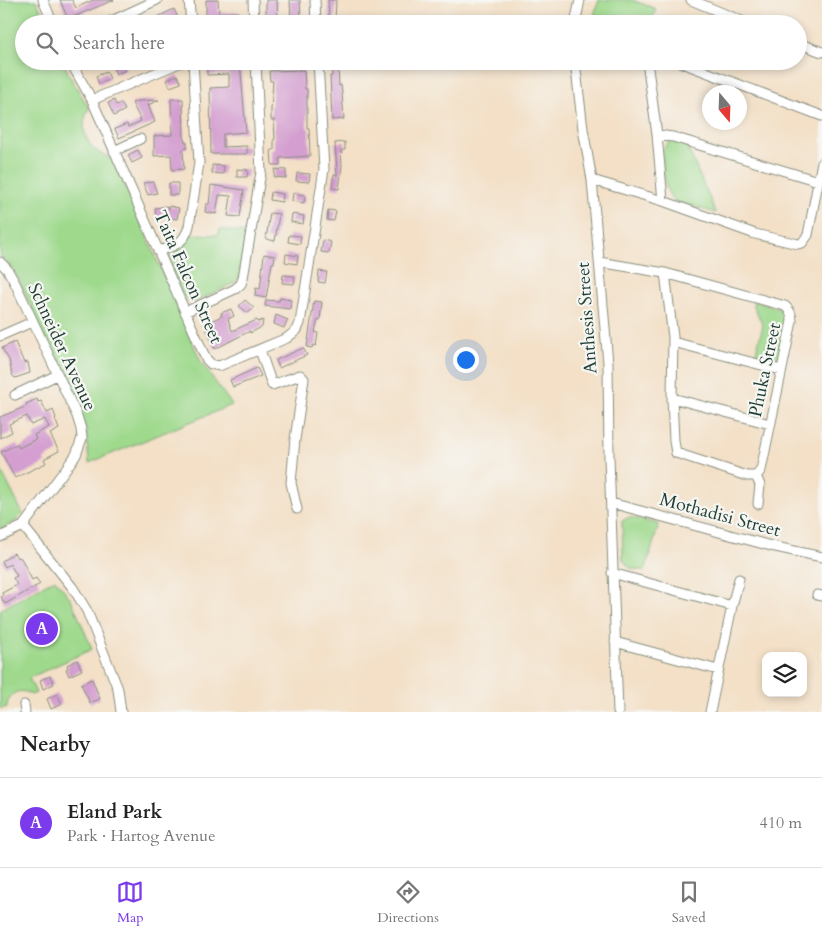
<!DOCTYPE html>
<meta charset="utf-8">
<style>
:root{--surface:#fff;--page:#f2f2f2;--text:#222;--muted:#767676;--line:#e0e0e0;--accent:#7c3aed}
body{margin:0;font-family:Cardo,serif;background:var(--page);color:var(--text)}
.controls{position:absolute;right:15px;bottom:15px;display:grid;overflow:hidden;border-radius:10px;box-shadow:0 2px 8px #0003}
.controls button{width:45px;height:45px;display:grid;place-items:center;padding:0;border:0;border-bottom:1px solid var(--line);background:var(--surface);color:var(--text);font:25px sans-serif}
.compass{position:absolute;left:702px;top:85px;width:45px;height:45px;border-radius:50%;background:var(--surface);box-shadow:0 2px 8px #0003;rotate:161deg}
.you{position:absolute;left:465px;top:359px;width:18px;height:18px;margin:-12px;border:4px solid #fff;border-radius:50%;background:#1a73e8;box-shadow:0 0 0 8px #1a73e833}
.badge{display:grid;place-items:center;width:32px;height:32px;border-radius:50%;background:var(--accent);color:#fff;font-size:16px;font-weight:700}
.pin{position:absolute;translate:-50% -50%;border:2px solid #fff;box-shadow:0 1px 5px #0006}
.list{margin:0;padding:0;list-style:none}
h2{display:flex;justify-content:space-between;align-items:center;height:65px;margin:0;padding:0 20px;font-size:21px}
h2 small{font-size:16px;font-weight:400;color:var(--muted)}
.list li{display:grid;grid-template-columns:32px 1fr auto;gap:15px;align-items:center;box-sizing:border-box;height:90px;padding:0 20px;border-top:1px solid var(--line)}
.list b{display:block;font-size:19px;white-space:nowrap}
.list p{margin:0;font-size:16px;white-space:nowrap;color:var(--muted)}
.list em{font-size:16px;font-style:normal;color:var(--muted)}
.icon{flex:none;width:28px;height:28px;fill:none;stroke:currentColor;stroke-width:2;stroke-linecap:round;stroke-linejoin:round}
.map{position:relative;flex:none;width:822px;height:712px;overflow:hidden}
.search{position:absolute;background:var(--surface);box-shadow:0 2px 8px #0003;left:15px;right:15px;top:15px;height:55px;display:flex;align-items:center;gap:12px;box-sizing:border-box;padding:0 18px;border-radius:28px;color:var(--muted);font-size:19px}
.sheet{height:155px;background:var(--surface)}
nav{display:flex;justify-content:space-around;align-items:center;box-sizing:border-box;height:70px;border-top:1px solid var(--line);background:var(--surface);font-size:14px;color:var(--muted)}
nav a{display:grid;justify-items:center;gap:2px}
nav .on{color:var(--accent)}
.map>svg:first-child{display:block}
.green{fill:#9ed98c;stroke:#5e8b60}
.building{fill:#d49fd0}
.lines{fill:none;stroke-linecap:round;stroke-linejoin:round}
.minor-casing{stroke:#898e7e;stroke-width:11}
.minor{stroke:#fff;stroke-width:9}
.labels{text-anchor:middle;dominant-baseline:central;stroke-width:4.5;stroke-linejoin:round;paint-order:stroke}
.street-label{font-size:18px;fill:#1f3d34;stroke:#f6f6f2}
</style>
<div class="map">
<svg width="822" height="712" viewBox="0 0 822 712">
<rect width="100%" height="100%" fill="#f6f6f2"/>
<filter id="ink" filterUnits="userSpaceOnUse"><feTurbulence type="fractalNoise" baseFrequency=".02" numOctaves="2"/><feDisplacementMap in="SourceGraphic" scale="10" xChannelSelector="R" yChannelSelector="G"/><feConvolveMatrix kernelMatrix="1 2 1 2 8 2 1 2 1" color-interpolation-filters="sRGB"/></filter>
<filter id="wash" filterUnits="userSpaceOnUse"><feTurbulence type="fractalNoise" baseFrequency=".0096" numOctaves="4" result="noise"/><feDisplacementMap in="SourceGraphic" scale="20" xChannelSelector="R" yChannelSelector="G"/><feGaussianBlur stdDeviation="1.12" result="paint"/><feColorMatrix in="noise" values="0 0 0 0 0 0 0 0 0 0 0 0 0 0 0 0 0 1.4 0 .05"/><feComposite in="paint" operator="in"/></filter>
<g filter="url(#wash)">
<rect width="100%" height="100%" fill="#f3e0c7"/>
<path class="green" d="M0,0H36L47,24H24V61H63L69,75L89,108C77,130 88,153 113,158L201,362L232,405L89,463L86,429L19,280L12,268L0,256Z
M599,0H632L656,9L650,24H613V22L594,15Z
M672,141L686,144L716,213L674,201C662,188 664,168 662,151L668,143Z
M220,229L246,233L239,277L236,282L195,302C192,302 190,302 187,300C179,294 169,265 170,255L186,243L192,234L218,235Z
M754,301L783,310C793,323 784,342 780,357L778,362L774,364L754,359L763,326L753,304Z
M0,468L23,514L16,521L0,530Z
M629,517L659,524L645,571L630,568L623,560L622,521Z
M55,579L71,599L92,649L29,678L36,693L31,695C20,687 8,693 7,707L1,709L0,706V610Z"/>
<g id="blocks">
<path class="building" d="M60,0H72L76,8L93,0H114L68,19Z
M206,0H218L219,13L238,12L239,20L206,23Z
M266,0H277L278,21H266Z
M290,0H300L301,19L291,20Z
M328,0H336L335,21H329Z
M174,9L179,20L171,23L170,20L163,24H143Z
M229,61H240L246,132L223,134V147L247,146V154H211L210,88L229,87V74L207,75V67L229,66Z
M331,61H339L340,67H338L339,86L341,85L342,93L344,119L332,120L330,76H332Z
M122,62L126,70L116,74L112,66Z
M304,70L305,89H307V128H309L310,156L280,158V165H272L271,150H274V139H275L274,120H271V110L273,81H270L269,71Z
M107,72L110,79L99,84L96,76Z
M177,75L181,83L170,87L167,80Z
M171,99H183L184,139L185,142H187V148L183,149L184,169L172,170L171,155L154,156V136L172,135Z
M114,100L116,105L121,103L125,110L114,116L108,103Z
M159,100L148,105L155,122L119,138L115,129L127,124L128,127L141,121L132,103L138,101Z
M345,142V150H341L342,166L339,189L332,188L334,174L337,175L335,143Z
M138,150L142,158L132,163L128,155Z
M212,165L224,166L223,174L212,173Z
M237,169L248,170L247,177H237Z
M275,169L286,170V178L274,177Z
M297,173L310,174L309,182L296,181Z
M153,182L157,193L148,195L143,183Z
M169,183H178V195H169Z
M211,185L244,190L240,217L228,216L231,196L219,195L216,214L205,212L206,204H209Z
M271,192L283,194L282,202L270,200Z
M293,193L305,195L304,203L292,201Z
M168,206L169,209V206L179,208L177,219L164,217V219H156L155,208Z
M328,210L336,211L334,221L327,220Z
M270,213L279,214L275,241L266,239Z
M292,214L304,216L303,224L291,222Z
M289,235L301,236L300,244L288,242Z
M323,240L331,242L329,253L321,252Z
M264,254L275,256L274,263H272L266,298L255,296L256,288L260,289Z
M286,254L298,256L297,264L285,262Z
M319,271L327,272L325,283L318,282Z
M283,275L295,276L294,284L282,283Z
M280,298L291,300L290,309L265,306L266,300L279,301Z
M245,300L254,308L248,313L239,306Z
M314,301L322,302L320,320H318L315,332L318,333L316,346L313,345L312,348L307,347Z
M231,309L234,316L228,319L232,331L257,320L258,322L263,320L262,327L250,333V331L215,349L204,324L222,316L221,313Z
M276,315L288,320L284,328L274,324Z
M15,342L24,363L28,362L30,373L15,378L12,375L9,360L2,348Z
M303,348L307,355L279,368L276,360Z
M257,368L261,376L233,387L230,380Z
M37,399L38,402L41,401L47,413L53,410L56,418L55,419L59,429L50,434L59,451L44,459L46,463L15,478L1,452L17,444L19,448L36,439L34,435L49,427L45,419L31,425L27,416L9,424L12,432L0,438V417L27,406L26,404Z
M14,553L17,557L21,558L32,580L36,578L40,584L5,604L1,597L3,596L2,593L17,585L13,578L17,576L10,564L5,567L2,561Z
M77,660L82,670L69,676L66,669L68,668L67,665Z
M50,676L54,684L43,689L40,680Z
M92,679L100,699L90,703L81,684Z
M57,694L62,704L51,709L47,699Z"/>
</g>
</g>
<g filter="url(#ink)">
<use href="#blocks" fill-opacity="0" stroke="#898e7e" stroke-width="1"/>
<g class="lines">
<g class="minor-casing">
<path id="minor" d="M43,0L53,24
M189,0L191,24
M253,0L254,24
M315,0L316,24
M691,0L749,24
M105,24L157,0
M575,24L580,0
M798,43L822,52
M70,61L92,100L206,359L211,364L219,366L287,338L297,330L300,323L324,169L318,61
M575,61L583,129L592,180L608,363L609,457L618,712
M647,61L657,135L663,201
M677,61L822,116
M92,100L179,63L185,61
M657,135L673,137L818,181
M114,151L140,139
M592,180L663,201L755,234L798,244L802,243L808,235L822,162
M158,251C173,247 185,243 189,226L199,163L193,61
M0,262L7,269L15,283L77,416L81,429L82,438L76,455L23,526L0,537
M599,262L665,273L785,306C790,310 792,314 792,321L761,470L756,476H747L676,453L674,441L672,398L673,337L665,273
M185,312L235,289L241,284L243,278L261,172L256,61
M0,336L32,322
M673,342L781,370
M260,350L272,385L300,375L304,379L295,439L291,483L297,509
M15,395L57,375
M672,398L770,424
M756,476L760,485L758,504
M611,503L771,546L822,557
M23,526L73,588L87,611L118,689L121,712
M612,573L732,606
M817,595L822,596
M615,642L718,670
M24,705L25,712
M710,712L732,606L739,579"/>
</g>
<use href="#minor" class="minor"/>
</g>
</g>
<g class="labels">
<g class="street-label">
<text transform="translate(188 277) rotate(66)">Taita Falcon Street</text>
<text transform="translate(587 318) rotate(-94)">Anthesis Street</text>
<text transform="translate(62 347) rotate(65)">Schneider Avenue</text>
<text transform="translate(765 370) rotate(-78)">Phuka Street</text>
<text transform="translate(720 515) rotate(15)">Mothadisi Street</text>
</g>
</g>
</svg>
<div class="controls">
<button><svg class="icon" aria-label="layers" viewBox="0 0 24 24"><path d="M12 4l9 5-9 5-9-5zM3 14l9 5 9-5"/></svg></button>
</div>
<svg class="compass" viewBox="-18 -18 36 36"><path d="M0-13l5 13h-10z" fill="#e53935"/><path d="M0 13l5-13h-10z" fill="#767676"/></svg>
<div class="you"></div>
<div class="pin badge" style="left:42px;top:629px">A</div>
<div class="search"><svg class="icon" aria-label="search" viewBox="0 0 24 24"><circle cx="10" cy="10" r="6"/><path d="M15 15l6 6"/></svg>Search here</div>
</div>
<section class="sheet">
<h2>Nearby<small></small></h2>
<ul class="list">
<li><span class="badge">A</span><div><b>Eland Park</b><p>Park · Hartog Avenue</p></div><em>410 m</em></li>
</ul>
</section>
<nav>
<a class="on"><svg class="icon" aria-label="map" viewBox="0 0 24 24"><path d="M3 6l6-2 6 2 6-2v14l-6 2-6-2-6 2zM9 4v14M15 6v14"/></svg>Map</a>
<a><svg class="icon" aria-label="directions" viewBox="0 0 24 24"><path d="M12 3l9 9-9 9-9-9zM9 14v-3h6M13 9l2 2-2 2"/></svg>Directions</a>
<a><svg class="icon" aria-label="saved" viewBox="0 0 24 24"><path d="M7 4h10v16l-5-4-5 4z"/></svg>Saved</a>
</nav>
